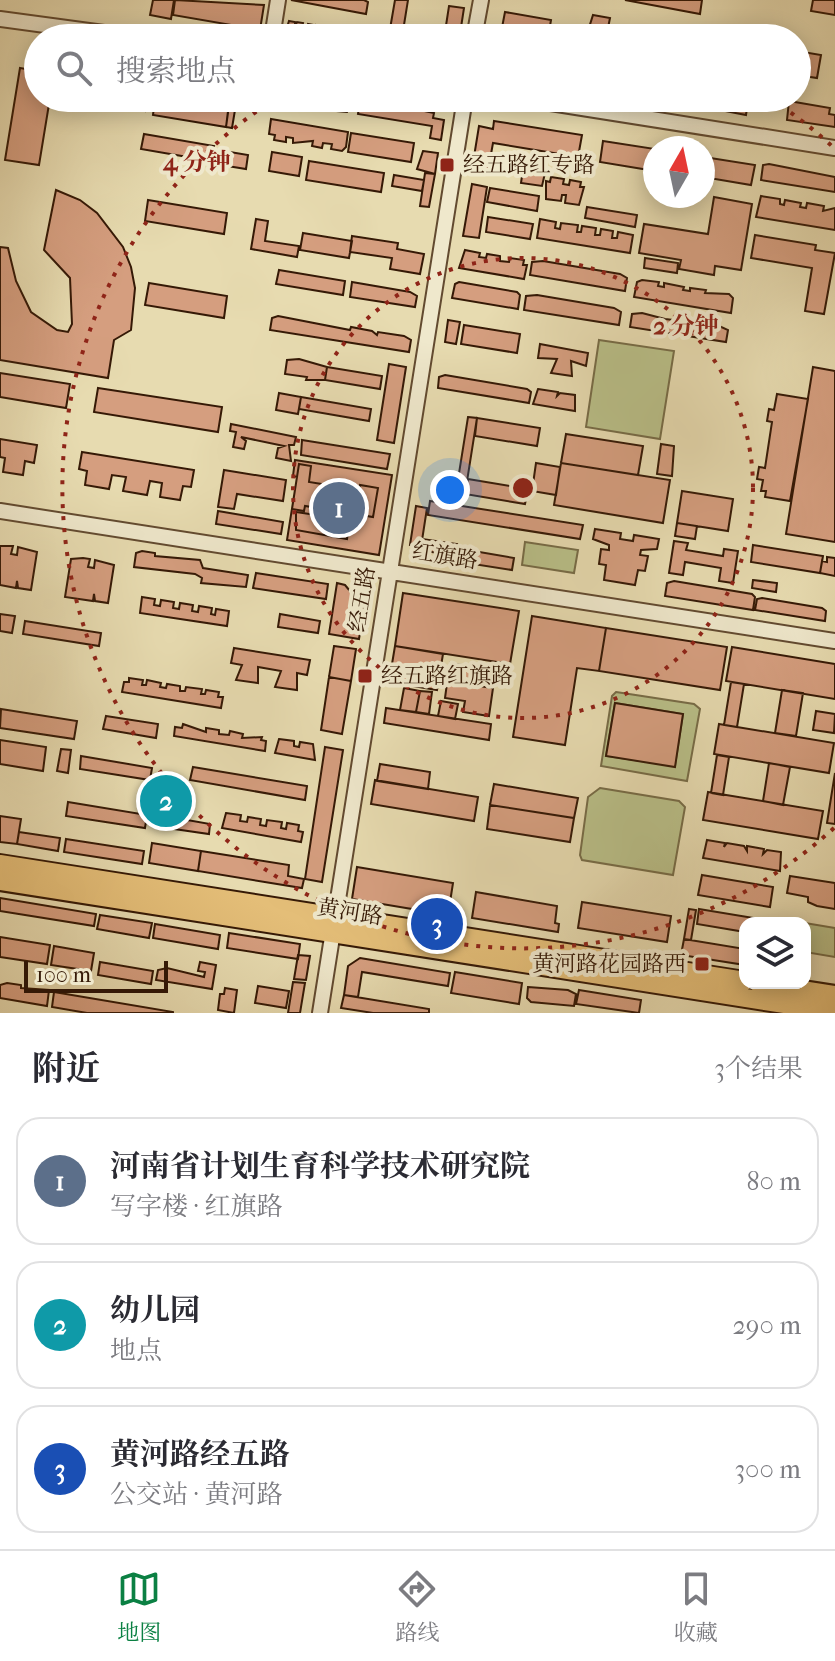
<!DOCTYPE html>
<html lang="zh">
<meta charset="utf-8">
<style>
:root{--surface:#fff;--page:#f2f2f3;--text:#2b2b33;--muted:#7c7c81;--line:#e1e1e2;--accent:#0b8043}
body{margin:0;font-family:"IM FELL French Canon","Noto Serif SC",serif;background:var(--page);color:var(--text)}
.controls{position:absolute;right:24px;bottom:24px;display:grid;overflow:hidden;border-radius:16px;box-shadow:0 4px 20px #0003}
.controls button{width:72px;height:72px;display:grid;place-items:center;padding:0;border:0;border-bottom:2px solid var(--line);background:var(--surface);color:var(--text);font:40px sans-serif}
.compass{position:absolute;left:643px;top:136px;width:72px;height:72px;border-radius:50%;background:var(--surface);box-shadow:0 4px 20px #0003;rotate:9deg}
.scale{position:absolute;left:24px;bottom:20px;width:144px;box-sizing:border-box;padding-left:8px;border:4px solid #351906;border-top:0;font-size:22px;line-height:28px;white-space:nowrap;color:#351906;-webkit-text-stroke:6px #efe8cc;paint-order:stroke}
.you{position:absolute;left:450px;top:490px;width:28px;height:28px;margin:-20px;border:6px solid #fff;border-radius:50%;background:#1a73e8;box-shadow:0 0 0 12px #1a73e833}
.badge{display:grid;place-items:center;width:52px;height:52px;border-radius:50%;background:var(--accent);color:#fff;font-size:26px;font-weight:700}
.pin{position:absolute;translate:-50% -50%;border:4px solid #fff;box-shadow:0 2px 8px #0006}
.list{margin:0;padding:0;list-style:none}
h2{display:flex;justify-content:space-between;align-items:center;height:104px;margin:0;padding:0 32px;font-size:34px}
h2 small{font-size:26px;font-weight:400;color:var(--muted)}
.list li{display:grid;grid-template-columns:52px 1fr auto;gap:24px;align-items:center;box-sizing:border-box;height:128px;margin:0 16px 16px;padding:0 16px;border:2px solid var(--line);border-radius:24px}
.list b{display:block;font-size:30px;white-space:nowrap}
.list p{margin:0;font-size:26px;white-space:nowrap;color:var(--muted)}
.list em{font-size:26px;font-style:normal;color:var(--muted)}
.icon{flex:none;width:44px;height:44px;fill:none;stroke:currentColor;stroke-width:2;stroke-linecap:round;stroke-linejoin:round}
.map{position:relative;flex:none;width:835px;height:1013px;overflow:hidden}
.search{position:absolute;background:var(--surface);box-shadow:0 4px 20px #0003;left:24px;right:24px;top:24px;height:88px;display:flex;align-items:center;gap:20px;box-sizing:border-box;padding:0 28px;border-radius:44px;color:var(--muted);font-size:30px}
.sheet{height:536px;background:var(--surface)}
nav{display:flex;justify-content:space-around;align-items:center;box-sizing:border-box;height:112px;border-top:2px solid var(--line);background:var(--surface);font-size:22px;color:var(--muted)}
nav a{display:grid;justify-items:center;gap:4px}
nav .on{color:var(--accent)}
.map>svg:first-child{display:block}
.green{fill:#b9bf88;stroke:#776c47;stroke-width:2;fill-rule:evenodd}
.building{fill:#d59e7f;stroke:#351906;stroke-width:2}
.lines{fill:none;stroke-linecap:round;stroke-linejoin:round}
.minor-casing{stroke:#624a30;stroke-width:18}
.major-casing{stroke:#351906;stroke-width:22}
.minor{stroke:#efe8cc;stroke-width:14}
.major{stroke:#e4be78;stroke-width:18}
.ring{fill:none;stroke:#8f2418;stroke-width:4;stroke-dasharray:4 8}
.poi-dot{fill:#8f2418;stroke:#efe8cc;stroke-width:3}
.labels{text-anchor:middle;dominant-baseline:central;stroke-width:8;stroke-linejoin:round;paint-order:stroke}
.poi-label{font-size:22px;fill:#351906;stroke:#efe8cc;text-anchor:start}
.street-label{font-size:22px;fill:#351906;stroke:#efe8cc}
.centre{fill:#8f2418;stroke:#efe8cc;stroke-width:4}
.ring-label{font-size:24px;text-anchor:middle;font-weight:bold;fill:#8f2418;stroke:#efe8cc;stroke-width:8;stroke-linejoin:round;paint-order:stroke}
</style>
<div class="map">
<svg width="835" height="1013" viewBox="0 0 835 1013">
<rect width="100%" height="100%" fill="#e7dbb0"/>
<filter id="stains"><feTurbulence type="fractalNoise" baseFrequency=".0025" numOctaves="4"/><feColorMatrix values="0 0 0 0 .2 0 0 0 0 .09 0 0 0 0 .02 0 0 0 .5 -.17"/></filter>
<radialGradient id="worn" r=".72"><stop offset=".6" stop-color="#630" stop-opacity="0"/><stop offset="1" stop-color="#630" stop-opacity=".3"/></radialGradient>
<path class="green" d="M599,340L674,351L660,439L586,427Z
M525,542L578,550L574,573L522,565Z
M616,692L694,704L700,709L687,781L601,766L612,696ZM615,703L683,714L675,766L606,756Z
M600,788L679,801L685,807L673,875L582,860L580,855L588,797Z
M805,923L835,928V957L805,952Z"/>
<path class="building" d="M153,0H174L171,19L150,15Z
M175,0L264,5L260,30L173,15Z
M291,0H364L368,2L366,14Z
M395,0H408L403,31L390,29Z
M625,0H702L700,14Z
M813,0H835V15L811,11Z
M449,6L464,8L460,34L445,32Z
M505,12L551,20L548,38H500Z
M593,15L610,18L606,38H589L587,34Z
M289,21L295,22V26L297,22L303,23L302,27L307,28L308,24L313,25L315,29L316,25L321,26L320,30L326,31L327,27L332,28V32L334,28L344,34L345,30L351,31L350,35L358,32L361,38L284,37Z
M797,51L821,55L817,78L797,75Z
M20,68L38,71V98H50L39,165L5,160Z
M76,98H147L145,111Z
M230,98H237L232,128L226,127Z
M280,98H353L347,112L337,111V106L329,105L328,109L318,108V103L310,102L309,106L298,105L299,100L292,99L291,103L280,101Z
M727,98L748,102L746,115L725,111Z
M155,99L228,111L226,127L153,115Z
M366,99L434,113L433,118L444,120L441,140L430,138L432,126L358,114L360,101Z
M789,101L830,108L829,114L835,115V127L787,120Z
M271,119L348,132L346,147L342,151L331,149L332,144L323,143L322,148L312,146L313,141L293,143V138L286,137V142L274,140L275,135L269,134Z
M494,121L582,135L578,157L493,143L488,171L472,169L479,126L493,129Z
M351,133L414,143L411,162L348,152Z
M144,134L214,146L211,161L141,149Z
M603,141L655,149V171L600,162Z
M224,151L248,155L246,169L221,165Z
M423,151L438,153L435,174L417,169Z
M272,152L302,157L299,176L269,171Z
M704,157L755,165L751,185L703,177Z
M309,161L384,173L381,192L306,180Z
M769,164L835,177V192L761,180L763,165Z
M523,169L545,173L542,186L521,183Z
M425,173L435,174L429,207L420,206Z
M394,175L424,180L422,191L392,186Z
M551,177L564,179L563,184L569,185L570,180L581,182L580,187H584L579,205L565,203L566,195H562L561,201L546,199V181L550,182Z
M472,184L487,187L479,238L463,236Z
M490,188L539,196L537,211L487,202Z
M56,190L80,200L97,213L123,247L131,267L135,288L131,330L114,340L108,378L0,360V247L8,248L16,281L31,312L57,330L68,332L72,324L70,278L44,250Z
M761,196L780,199V204L784,205L785,200L801,203L800,207L806,208L807,203L824,206L823,211L835,208V230L756,217Z
M714,197L752,204L741,270L715,266L714,275L679,269L681,260L639,253L644,224L708,234Z
M148,200L227,213L224,234L145,221Z
M587,207L637,215L635,227L585,218Z
M488,217L533,224L530,239L486,232Z
M256,219L268,221L265,241L299,246L297,257L251,249Z
M540,219L556,222L555,228L560,229L561,223L578,225L577,232H581L582,226L596,228L595,235H600L601,229L613,231L612,238H617L618,232L633,235L630,253L537,238Z
M303,233L352,241L349,258L300,250Z
M755,235L816,245L815,250L835,253L824,314L805,311L812,268L751,258Z
M352,236L398,243L397,249L424,254L420,274L390,269L392,258L350,252Z
M465,250L480,253L479,257L486,258L487,254L500,256V261L509,262L510,258L524,260L523,265H527L524,279L459,268Z
M645,258L678,263L677,273L644,268Z
M543,261L620,274L627,278L625,291L530,275L532,262Z
M279,270L345,281L343,295L276,284Z
M642,280L659,282L658,286L664,287V283L684,287L683,290L690,291V288L706,290L705,293L729,294L733,298L731,313L634,297L637,282Z
M352,282L410,292L417,296L415,307L350,297Z
M459,282L517,292L520,295L518,309L452,298L455,284Z
M149,283L227,296L224,318L145,305Z
M537,295L614,308L621,312L619,325L524,310L526,296Z
M642,313L665,319L717,325L728,330L726,342L630,327L632,314Z
M278,316L350,330L351,327L372,331L377,335L378,332L404,336L411,340L409,352L270,330L272,318Z
M448,320L460,322L456,344L445,342Z
M464,325L520,334L517,353L461,344Z
M540,344L588,353L586,366L571,361L572,376L551,373L557,359L538,358Z
M299,359L327,367L325,380H306L307,377L285,374L287,360Z
M389,364L406,367L394,443L377,440Z
M327,367L382,376L380,389L325,380Z
M813,367L835,371V542L786,534Z
M0,373L70,384L66,408L0,397Z
M445,375L527,389L531,392L529,403L438,388L439,377Z
M98,388L222,407L218,432L94,412Z
M538,389L558,392L557,396L560,393L575,395V411L533,404Z
M279,393L301,397L298,414L276,410Z
M777,394L808,399L790,501L765,497L766,491H761L763,480L757,479L759,467L765,468L772,422L767,421L769,409L774,410Z
M301,397L371,409L369,421L299,409Z
M468,417L477,418L465,494L456,492Z
M477,418L540,428L537,446L475,436Z
M231,424L296,437L294,445H289L291,461L276,458L278,448L284,446L241,437L246,441L244,449L233,447L236,432L230,431Z
M566,434L643,446L638,475L561,463Z
M0,439L37,445L34,463L25,461L23,475L3,472L5,458L0,457Z
M302,440L390,454L387,469L301,455Z
M661,444L674,446L672,476L657,474Z
M82,452L194,470L191,487L183,486L180,500L160,497L162,483L150,481L147,495L123,491L126,477L112,475L109,489L85,485L87,471L79,469Z
M295,460L392,475L379,555L287,540L297,477L293,476Z
M536,463L560,467L556,495L532,491Z
M561,463L670,480L663,523L554,505Z
M299,464L311,466L309,482L359,490L360,485L378,488L373,517L305,506L304,511L292,509Z
M224,470L286,480L283,501L237,494L234,509L218,507Z
M468,479L528,489L525,504L465,494Z
M682,491L733,499L728,531L677,523Z
M430,501L583,525L580,539L428,515Z
M416,506L427,508L421,547L410,545Z
M218,511L283,522L281,534L216,524Z
M296,512L350,520L347,539L296,530Z
M677,523L697,526L695,539L675,536Z
M595,529L621,533L620,539L633,541L634,535L659,539L657,549L641,550L640,555L648,556L645,571L638,570L635,585L604,580L606,565L599,564L601,549L609,550V545L593,539Z
M422,539L457,544L455,556L420,550Z
M674,541L688,543L686,550L723,556L724,549L738,551L733,583L719,581L721,568L685,562L683,575L669,573Z
M753,545L823,556L820,573L751,562Z
M0,546H13L11,554L17,555L18,547L37,552L31,590L18,588L17,581L16,588L0,585Z
M456,548L514,558L512,570L454,561Z
M142,551L155,553V556L200,560L203,568L248,575L246,587L201,583L202,578L195,574L134,567L136,553Z
M827,557L835,558V576L820,573L822,561L827,562Z
M83,558L90,559L88,567L94,568L95,560L114,565L108,603L95,601L94,594L93,601L65,597L71,559Z
M256,573L328,584L326,599L253,588Z
M753,580L777,583L776,592L752,588Z
M674,581L752,594L755,597L753,610L665,596L667,583Z
M337,583L345,585L364,608L359,639L329,634Z
M403,593L519,611L510,664L395,646Z
M142,597L155,599L154,605L160,606L161,600L174,602L173,608L179,609L180,603L193,605L192,611L198,612L199,606L212,608L211,614L215,615L216,609L229,611L227,626L140,613Z
M762,598L822,608L826,611L825,621L755,610L757,599Z
M0,614L15,616L12,633L0,631Z
M280,614L320,621L318,633L278,627Z
M532,616L606,628L599,671L577,668L565,745L513,737Z
M25,621L101,633L99,646L23,634Z
M606,628L727,647L720,690L599,671Z
M334,646L356,649L351,681L329,677Z
M395,646L443,654L437,690L389,682Z
M732,647L835,664V699L726,681Z
M234,648L310,660L307,675L297,673V690L275,687L281,671L258,667V683L236,680L242,665L231,663Z
M450,663L494,670L492,683L448,676Z
M448,676L479,681L478,686L493,688L489,716L463,712L465,701L445,698Z
M329,677L351,681L342,734L321,730Z
M129,678L143,680L142,685H146L147,680L161,683L160,687L166,688L167,684L180,686V691H185L186,687L202,689L201,694H205L206,690L219,692L218,697H223L221,708L122,692L124,682H129Z
M731,682L744,684L737,727L724,725Z
M404,688L420,691L416,712L400,710Z
M782,690L803,693L796,736L775,733Z
M420,691L432,692L429,714L416,712Z
M441,701L458,704L455,719L438,716Z
M615,703L683,714L675,767L606,756Z
M386,708L491,724L489,740L384,723Z
M1,709L77,721L74,739L0,728Z
M816,711L835,714L834,733L813,730Z
M106,716L158,724L156,738L103,729Z
M183,724L206,732V728L219,730V734L229,735L230,731L243,734L242,738L262,737L261,740L266,741L265,751L174,736L175,727L182,728Z
M719,724L834,743L829,773L714,754Z
M279,739L294,741V746L299,747L300,742L313,744L315,760L275,753Z
M0,740L46,747L43,771L0,764Z
M325,747L343,750L322,882L305,879Z
M61,749L71,750L68,773L57,771Z
M717,755L729,757L723,795L711,793Z
M81,756L152,768L150,780L80,769Z
M769,763L790,767L783,805L763,801Z
M380,764L430,772L428,789L377,781Z
M193,767L307,786L305,800L190,780Z
M835,773V824L827,823Z
M375,780L478,797L474,821L371,804Z
M494,784L578,798L574,818L490,805Z
M162,785L175,787L170,817L210,824L209,834L153,826Z
M708,792L823,811L818,839L703,820Z
M68,802L147,815L145,828L66,816Z
M490,805L574,818L570,842L487,829Z
M226,813L241,815L240,821L247,822L248,817L261,819L260,825L266,826L267,820L282,822L281,828L286,829L287,823L299,825L298,831L303,832L301,842L222,828Z
M0,816L21,819L17,844L0,842Z
M19,832L60,838L58,851L17,844Z
M66,839L144,851L142,864L64,852Z
M707,840L725,843L724,847L727,843L744,846L747,851V846L764,849L763,854L767,850L781,852L780,871L703,858Z
M152,843L201,851L198,871L149,863Z
M201,851L289,865L288,876L304,879L302,888L198,871Z
M357,867L453,883L448,915L352,899Z
M702,875L773,887L770,907L698,895Z
M790,876L835,883V909L817,906L808,902V897L787,893Z
M476,892L557,906L555,923L559,924L558,932L472,918Z
M0,898L96,914L94,926L0,911Z
M582,902L671,916L667,942L578,928Z
M689,909L696,910L691,940L684,939Z
M699,909L766,920L765,923H745V932L697,924Z
M100,915L152,923L149,938L97,929Z
M155,924L220,935L218,949L153,938Z
M229,933L300,944L298,959L227,948Z
M0,937L50,945L47,964L0,957Z
M684,939L745,949V965L681,955Z
M54,946L94,953L91,971L51,965Z
M298,955L310,956L306,980L294,979Z
M360,958L450,973L448,986L362,972L358,997L344,995L348,966Z
M100,962L153,971L151,984L98,975Z
M200,962L216,965L212,989L156,980L158,970L167,968L204,977L205,972L198,971Z
M455,972L522,983L519,1004L451,993Z
M293,982L305,983L300,1013H288Z
M7,983L21,985V988L49,990L47,1006L0,998V985Z
M258,986L289,991L286,1008L255,1003Z
M528,987L568,990L576,994L574,1006L531,1002L527,998Z
M225,988L237,990L234,1013L218,1010L220,994H224Z
M579,990L641,1000L639,1013L576,1004Z
M54,992L173,1012V1013H87L52,1007Z
M344,995L429,1009V1013H373L341,1008Z"/>
<g class="lines">
<g class="minor-casing">
<path id="minor" d="M0,19L141,38
M272,38L278,0
M474,38L481,0
M519,98L835,148
M0,511L835,641
M320,1013L465,98"/>
</g>
<g class="major-casing">
<path id="major" d="M0,864L745,981
M0,881L835,1012
M758,983L835,995"/>
</g>
<use href="#minor" class="minor"/>
<use href="#major" class="major"/>
</g>
<g class="ring">
<circle cx="523" cy="488" r="230"/>
<path d="M834 828A461 461 0 1 1 275 99M423 38A461 461 0 0 1 623 38M771 99A461 461 0 0 1 834 148"/>
</g>
<g class="poi-dot">
<rect x="439" y="157" width="16" height="16" rx="4"/>
<rect x="357" y="668" width="16" height="16" rx="4"/>
<rect x="694" y="956" width="16" height="16" rx="4"/>
</g>
<g class="labels">
<g class="poi-label">
<text x="463" y="165">经五路红专路</text>
<text x="381" y="676">经五路红旗路</text>
<text x="686" y="964" text-anchor="end">黄河路花园路西</text>
</g>
<g class="street-label">
<text transform="translate(445 556) rotate(9)">红旗路</text>
<text transform="translate(362 599) rotate(-81)">经五路</text>
<text transform="translate(350 912) rotate(9)">黄河路</text>
</g>
</g>
<circle cx="523" cy="488" r="12" class="centre"/>
<g class="ring-label">
<text x="197" y="170">4 分钟</text>
<text x="686" y="334">2 分钟</text>
</g>
<rect width="100%" height="100%" filter="url(#stains)"/>
<rect width="100%" height="100%" fill="url(#worn)"/>
</svg>
<div class="controls">
<button><svg class="icon" aria-label="layers" viewBox="0 0 24 24"><path d="M12 4l9 5-9 5-9-5zM3 14l9 5 9-5"/></svg></button>
</div>
<svg class="compass" viewBox="-18 -18 36 36"><path d="M0-13l5 13h-10z" fill="#e53935"/><path d="M0 13l5-13h-10z" fill="#7c7c81"/></svg>
<div class="scale">100 m</div>
<div class="you"></div>
<div class="pin badge" style="left:339px;top:508px;background:#5c6f8a">1</div>
<div class="pin badge" style="left:166px;top:801px;background:#0f9aa8">2</div>
<div class="pin badge" style="left:437px;top:924px;background:#1a4fb4">3</div>
<div class="search"><svg class="icon" aria-label="search" viewBox="0 0 24 24"><circle cx="10" cy="10" r="6"/><path d="M15 15l6 6"/></svg>搜索地点</div>
</div>
<section class="sheet">
<h2>附近<small>3个结果</small></h2>
<ul class="list">
<li><span class="badge" style="background:#5c6f8a">1</span><div><b>河南省计划生育科学技术研究院</b><p>写字楼 · 红旗路</p></div><em>80 m</em></li>
<li><span class="badge" style="background:#0f9aa8">2</span><div><b>幼儿园</b><p>地点</p></div><em>290 m</em></li>
<li><span class="badge" style="background:#1a4fb4">3</span><div><b>黄河路经五路</b><p>公交站 · 黄河路</p></div><em>300 m</em></li>
</ul>
</section>
<nav>
<a class="on"><svg class="icon" aria-label="map" viewBox="0 0 24 24"><path d="M3 6l6-2 6 2 6-2v14l-6 2-6-2-6 2zM9 4v14M15 6v14"/></svg>地图</a>
<a><svg class="icon" aria-label="directions" viewBox="0 0 24 24"><path d="M12 3l9 9-9 9-9-9zM9 14v-3h6M13 9l2 2-2 2"/></svg>路线</a>
<a><svg class="icon" aria-label="saved" viewBox="0 0 24 24"><path d="M7 4h10v16l-5-4-5 4z"/></svg>收藏</a>
</nav>
